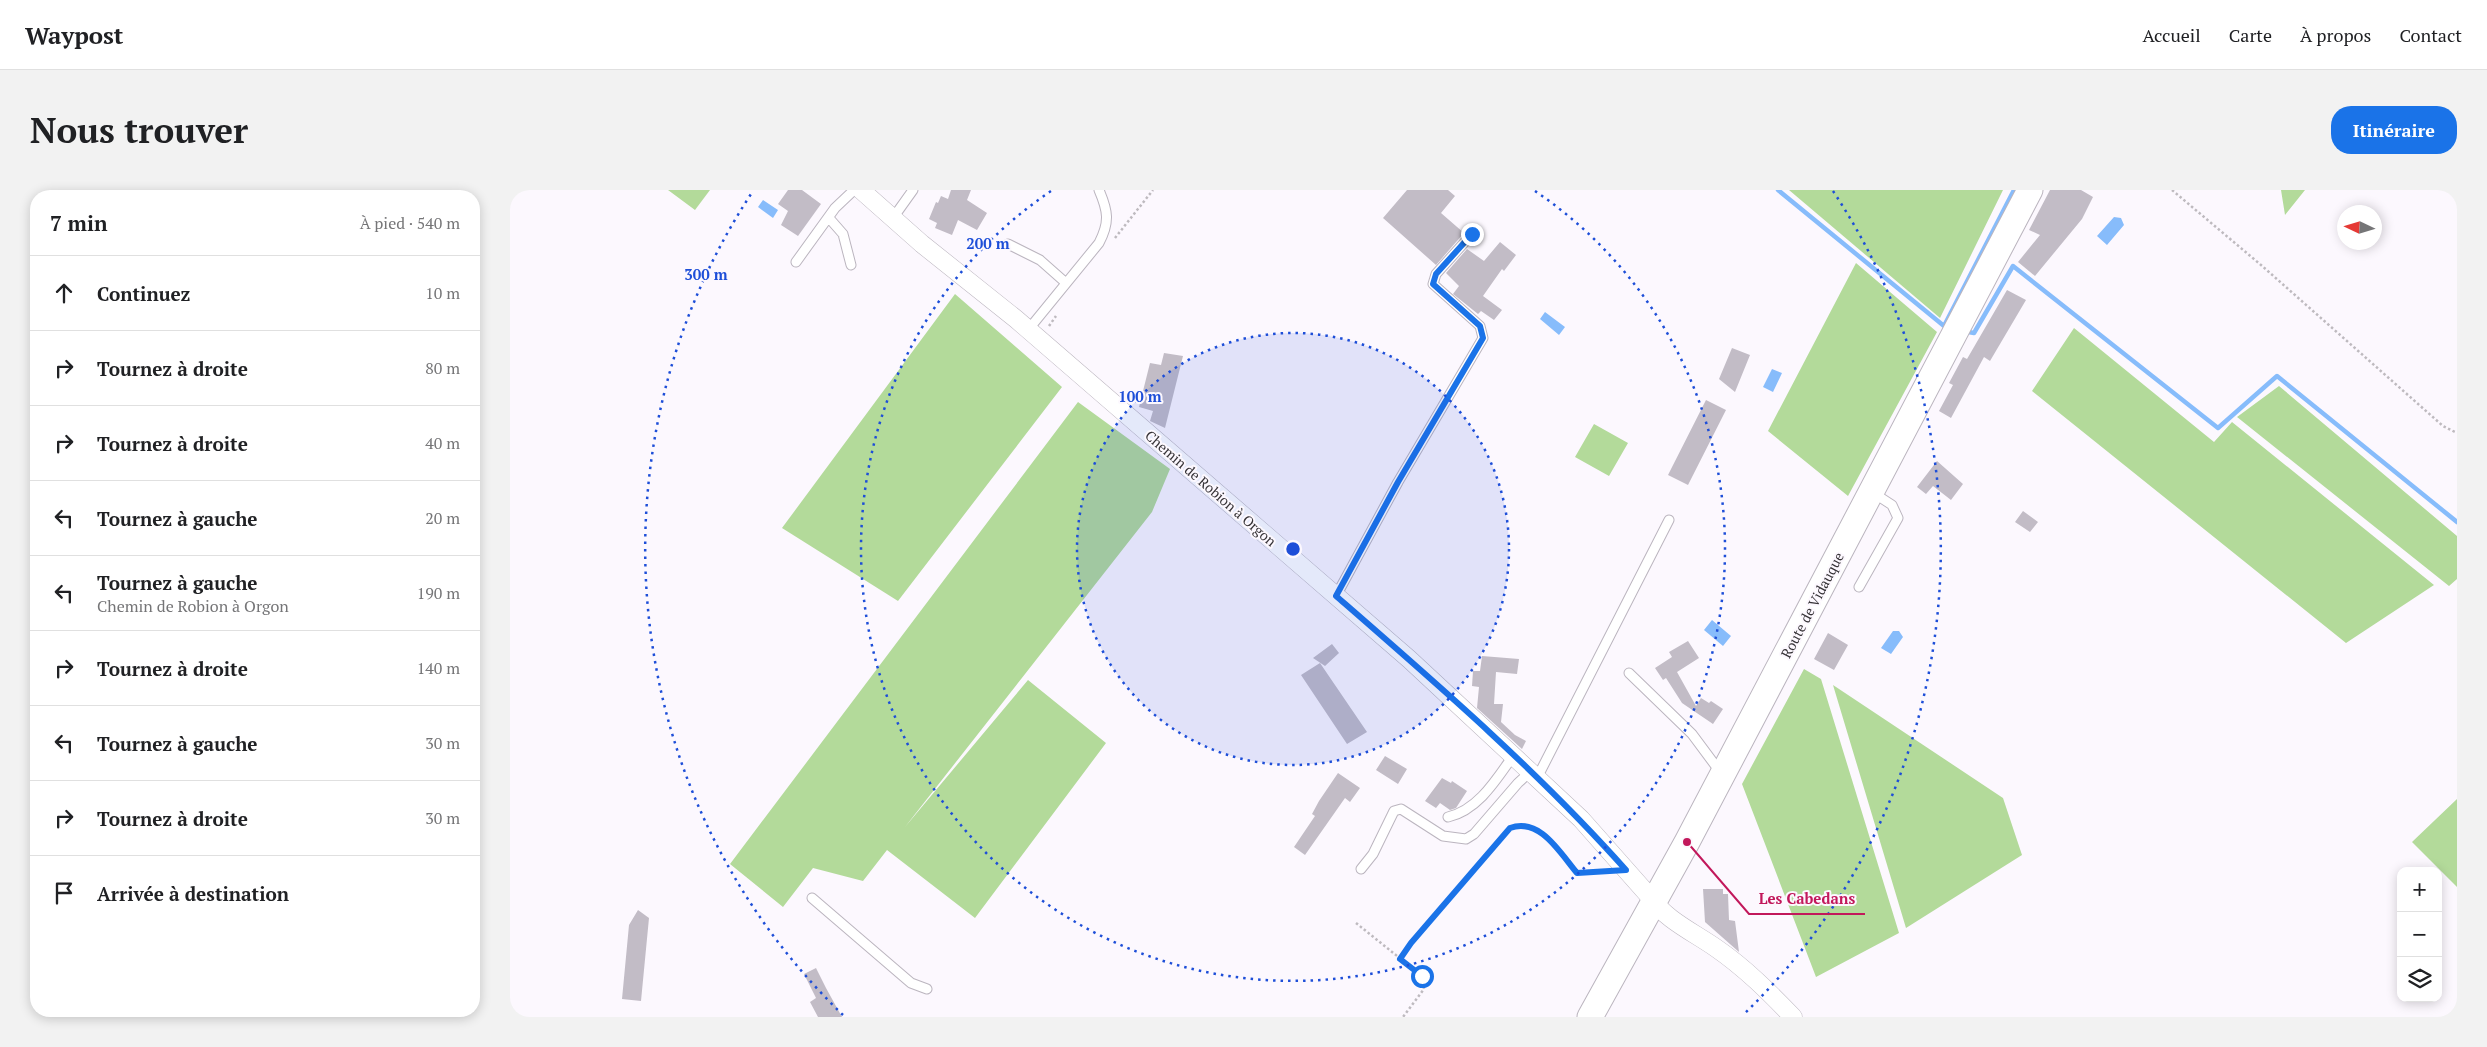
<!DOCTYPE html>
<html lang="fr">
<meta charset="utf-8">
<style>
:root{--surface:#fff;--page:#f2f2f2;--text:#202124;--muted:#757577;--line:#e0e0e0;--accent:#1a73e8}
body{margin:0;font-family:"PT Serif",serif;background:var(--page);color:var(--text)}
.controls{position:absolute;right:15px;bottom:15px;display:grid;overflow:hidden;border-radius:10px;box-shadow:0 2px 12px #0003}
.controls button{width:45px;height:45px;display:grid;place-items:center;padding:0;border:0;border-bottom:1px solid var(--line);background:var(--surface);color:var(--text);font:25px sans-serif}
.compass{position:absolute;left:1827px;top:15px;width:45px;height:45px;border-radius:50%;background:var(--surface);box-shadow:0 2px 12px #0003;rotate:274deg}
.stop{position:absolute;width:15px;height:15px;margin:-11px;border:4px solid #1a73e8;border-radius:50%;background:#fff}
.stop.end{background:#1a73e8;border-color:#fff;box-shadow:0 1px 5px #0008}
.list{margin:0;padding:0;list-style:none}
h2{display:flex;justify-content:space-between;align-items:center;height:65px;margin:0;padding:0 20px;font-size:21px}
h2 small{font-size:16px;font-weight:400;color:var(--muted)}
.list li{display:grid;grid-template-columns:32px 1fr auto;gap:15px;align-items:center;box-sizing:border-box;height:75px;padding:0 20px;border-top:1px solid var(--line)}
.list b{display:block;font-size:19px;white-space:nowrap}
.list p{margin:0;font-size:16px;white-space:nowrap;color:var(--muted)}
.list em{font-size:16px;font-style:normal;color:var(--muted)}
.icon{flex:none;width:28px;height:28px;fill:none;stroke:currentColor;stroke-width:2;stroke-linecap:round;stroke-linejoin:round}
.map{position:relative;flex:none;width:1947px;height:827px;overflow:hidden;border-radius:20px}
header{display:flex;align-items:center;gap:30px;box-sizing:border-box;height:70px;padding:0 25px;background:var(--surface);border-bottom:1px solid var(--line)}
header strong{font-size:24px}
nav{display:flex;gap:28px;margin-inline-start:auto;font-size:18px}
.intro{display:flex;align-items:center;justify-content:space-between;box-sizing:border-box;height:120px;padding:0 30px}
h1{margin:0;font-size:35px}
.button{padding:12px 22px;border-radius:20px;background:var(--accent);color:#fff;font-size:18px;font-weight:700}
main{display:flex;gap:30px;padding:0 30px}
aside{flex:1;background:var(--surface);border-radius:20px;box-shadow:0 2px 12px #0003}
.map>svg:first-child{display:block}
.green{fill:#b3da9a}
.water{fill:#87bcfb}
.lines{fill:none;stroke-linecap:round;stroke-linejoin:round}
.stream{stroke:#87bcfb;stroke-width:4.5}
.building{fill:#c2bcc6}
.lane-casing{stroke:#bbb5bf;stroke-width:11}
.street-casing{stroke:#bbb5bf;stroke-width:19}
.secondary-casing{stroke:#bbb5bf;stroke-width:27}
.path{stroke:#bebabf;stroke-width:2.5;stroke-dasharray:2.5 2.5;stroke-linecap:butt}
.lane{stroke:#fff;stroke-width:9}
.street{stroke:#fff;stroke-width:18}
.secondary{stroke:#fff;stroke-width:25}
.route{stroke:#1a73e8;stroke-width:6}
.ring{fill:none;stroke:#1d4ed8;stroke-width:2.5;stroke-dasharray:2.5 5}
.labels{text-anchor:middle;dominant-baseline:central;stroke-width:4;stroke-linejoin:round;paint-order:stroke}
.street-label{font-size:14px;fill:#363337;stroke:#fcf8fe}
.centre{fill:#1d4ed8;stroke:#fcf8fe;stroke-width:2.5}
.ring-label{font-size:15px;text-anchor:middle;font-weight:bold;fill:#1d4ed8;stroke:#fcf8fe;stroke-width:4;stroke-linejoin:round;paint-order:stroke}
.leader{fill:none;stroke:#c2185b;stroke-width:2}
.callout-dot{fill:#c2185b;stroke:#fcf8fe;stroke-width:2}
.callout-label{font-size:15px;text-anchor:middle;font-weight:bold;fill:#c2185b;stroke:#fcf8fe;stroke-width:4;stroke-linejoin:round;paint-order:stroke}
</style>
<header>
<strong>Waypost</strong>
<nav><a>Accueil</a><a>Carte</a><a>À propos</a><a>Contact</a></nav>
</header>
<div class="intro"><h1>Nous trouver</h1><a class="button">Itinéraire</a></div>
<main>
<aside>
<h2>7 min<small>À pied · 540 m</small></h2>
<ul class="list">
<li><svg class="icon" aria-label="ahead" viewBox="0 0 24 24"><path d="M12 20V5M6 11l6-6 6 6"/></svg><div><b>Continuez</b></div><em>10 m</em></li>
<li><svg class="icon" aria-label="right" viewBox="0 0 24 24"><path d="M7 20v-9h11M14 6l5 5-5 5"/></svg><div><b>Tournez à droite</b></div><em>80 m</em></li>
<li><svg class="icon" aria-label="right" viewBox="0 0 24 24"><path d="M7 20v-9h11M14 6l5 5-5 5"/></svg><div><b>Tournez à droite</b></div><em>40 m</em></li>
<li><svg class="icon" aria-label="left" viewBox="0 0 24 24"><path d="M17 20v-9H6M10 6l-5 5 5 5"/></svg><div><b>Tournez à gauche</b></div><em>20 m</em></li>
<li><svg class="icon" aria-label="left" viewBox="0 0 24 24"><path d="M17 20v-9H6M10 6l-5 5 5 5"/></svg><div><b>Tournez à gauche</b><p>Chemin de Robion à Orgon</p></div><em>190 m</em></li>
<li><svg class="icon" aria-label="right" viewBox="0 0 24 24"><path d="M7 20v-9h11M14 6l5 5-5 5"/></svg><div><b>Tournez à droite</b></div><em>140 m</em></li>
<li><svg class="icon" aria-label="left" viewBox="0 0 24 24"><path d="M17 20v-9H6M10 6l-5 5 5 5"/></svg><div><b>Tournez à gauche</b></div><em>30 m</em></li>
<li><svg class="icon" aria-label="right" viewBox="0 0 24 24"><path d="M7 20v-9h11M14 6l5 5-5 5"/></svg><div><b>Tournez à droite</b></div><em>30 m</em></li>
<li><svg class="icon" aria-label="arrive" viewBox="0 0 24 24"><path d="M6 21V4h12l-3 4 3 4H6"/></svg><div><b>Arrivée à destination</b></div></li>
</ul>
</aside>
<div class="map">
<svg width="1947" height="827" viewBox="0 0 1947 827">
<rect width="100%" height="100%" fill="#fcf8fe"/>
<path class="green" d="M158,0H200L185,20Z
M1279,0H1493L1430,128Z
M1771,0H1795L1775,25Z
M1346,73L1427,142L1338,306L1258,241Z
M445,104L552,197L388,411L272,338Z
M1564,138L1704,252L1722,232L1924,395L1836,453L1522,201Z
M1769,196L1947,346V389L1939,396L1727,227Z
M568,212L660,279L642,322L395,637L518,490L596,553L465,728L377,660L353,691L303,678L273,717L220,674Z
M1084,234L1118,253L1099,286L1065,267Z
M1294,479L1311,489L1389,743L1306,787L1232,594Z
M1323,495L1493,608L1512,665L1396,738Z
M1947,609V697L1902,652Z"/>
<path class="water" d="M253,10L268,20L263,28L248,17Z
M1604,27L1611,28L1614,35L1597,55L1587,46Z
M1035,122L1055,137L1049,145L1030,129Z
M1262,179L1272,183L1263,202L1253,197Z
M1202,430L1221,446L1213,456L1194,440Z
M1383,441H1389L1393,447L1381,464L1371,458Z"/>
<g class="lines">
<path class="stream" d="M1268,0L1434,136L1439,137
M1434,136L1504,0
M1453,141L1464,143L1503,76L1708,238L1767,186L1947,332"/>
</g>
<path class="building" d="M278,0H292L311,14L288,46L271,35L278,21L268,14Z
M441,0H461L457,10L477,23L467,40L448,30L442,45L425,38L427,33L419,29L426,12L428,13L431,6L438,9Z
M897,0H938L945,6L931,23L954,43L926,75L873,28Z
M1540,0H1571L1583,7L1572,29L1525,86L1508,72L1530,45L1519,40Z
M990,52L1006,65L994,81L992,79L973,106L992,120L984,130L971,121L968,124L943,104L949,96L936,83L957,59L974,71Z
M1497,100L1516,110L1480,171L1474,167L1441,228L1429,221L1443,195L1439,193L1453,167L1457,169Z
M1222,158L1240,165L1225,202L1209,189Z
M654,163L673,166L655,238L640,231L643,221L629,217L640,173L651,175Z
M1196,210L1216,220L1178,295L1158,285Z
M1427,271L1453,294L1441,310L1423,296L1416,304L1407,297Z
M1513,321L1528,332L1520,342L1505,332Z
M1318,443L1338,455L1324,480L1304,469Z
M1178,451L1189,468L1167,482L1186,516L1191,508L1199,513L1201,511L1213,519L1203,534L1172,513L1156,488L1153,490L1145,478L1162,467L1159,462Z
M822,454L829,463L815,476L803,468Z
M972,466L1009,469L1007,484L986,482L984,514H993L991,532L1005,545L1016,551L1012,559L967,518L969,497L962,496L963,481H970Z
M810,473L857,542L837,554L791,485Z
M875,566L897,579L888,594L866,580Z
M828,583L850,598L840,612L835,608L795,665L784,657L805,626L802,624L809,611Z
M932,588L941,593L942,591L957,601L946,618L940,620L930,613L926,618L915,611Z
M1193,699H1213V704H1218L1219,730L1225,731L1229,762L1195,732Z
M128,720L139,728L131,811L112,809L119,735Z
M306,778L316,798L332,827H308L300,812L306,808L294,784Z"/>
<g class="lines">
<g class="lane-casing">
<path id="lane" d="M319,28L333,44L341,75
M383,28L403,0
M498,54L530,70L556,93
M286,72L325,18L344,0
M518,140L589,53C600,32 598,21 589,0
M1349,397L1388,328L1382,315L1362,302
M826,406L888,292L973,148L970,136L923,94L926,84L962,44
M1119,483L1182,544L1211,583
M1027,588L1159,330
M938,627C968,620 986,590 1003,566
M851,679L863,664L884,621L891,619L933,646L956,649L964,644L1008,593L1020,582
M302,708L401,793L417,799"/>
</g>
<g class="street-casing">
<path id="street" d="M351,0L412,54L506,129L899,469L1071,629L1140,707C1156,730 1183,742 1206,758C1235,778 1259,802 1283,827"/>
</g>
<g class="secondary-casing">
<path id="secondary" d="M1080,827L1177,652L1520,0"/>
</g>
<path class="path" d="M1662,0L1751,75L1933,236L1947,243
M605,48L643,0
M539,136L546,126
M846,733L912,786L914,799L893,827
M890,769L901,753L1000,638C1030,626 1051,664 1067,683L1099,682"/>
<use href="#lane" class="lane"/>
<use href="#street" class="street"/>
<use href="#secondary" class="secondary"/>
</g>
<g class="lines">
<path class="route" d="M912,786L890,769L901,753L1000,638C1030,627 1050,663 1067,683L1116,680C1028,581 926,493 826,406L888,292L973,148L970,136L923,94L926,84L962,44"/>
</g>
<circle cx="783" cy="359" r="216" fill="#1d4ed8" fill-opacity=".12"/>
<g class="ring">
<circle cx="783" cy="359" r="216"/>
<path d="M1025 1A432 432 0 1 1 541 1"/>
<path d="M333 825A648 648 0 0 1 243 1M1323 1A648 648 0 0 1 1233 825"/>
</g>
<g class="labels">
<g class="street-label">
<text transform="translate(701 298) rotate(41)">Chemin de Robion à Orgon</text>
<text transform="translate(1302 415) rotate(-62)">Route de Vidauque</text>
</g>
</g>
<circle cx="783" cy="359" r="8" class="centre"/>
<g class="ring-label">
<text x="478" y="59">200 m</text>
<text x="196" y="90">300 m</text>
<text x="630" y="212">100 m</text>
</g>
<path class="leader" d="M1177 652L1239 724H1355"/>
<circle class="callout-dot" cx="1177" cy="652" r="5"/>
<g class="callout-label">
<text x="1297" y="714">Les Cabedans</text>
</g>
</svg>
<div class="controls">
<button>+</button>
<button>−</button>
<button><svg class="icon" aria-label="layers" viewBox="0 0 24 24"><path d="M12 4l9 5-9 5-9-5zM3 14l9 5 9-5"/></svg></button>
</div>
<svg class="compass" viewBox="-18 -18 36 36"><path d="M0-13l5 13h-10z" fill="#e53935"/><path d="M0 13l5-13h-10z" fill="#757577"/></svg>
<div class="stop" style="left:912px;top:786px"></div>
<div class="stop end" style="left:962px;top:44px"></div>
</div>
</main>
